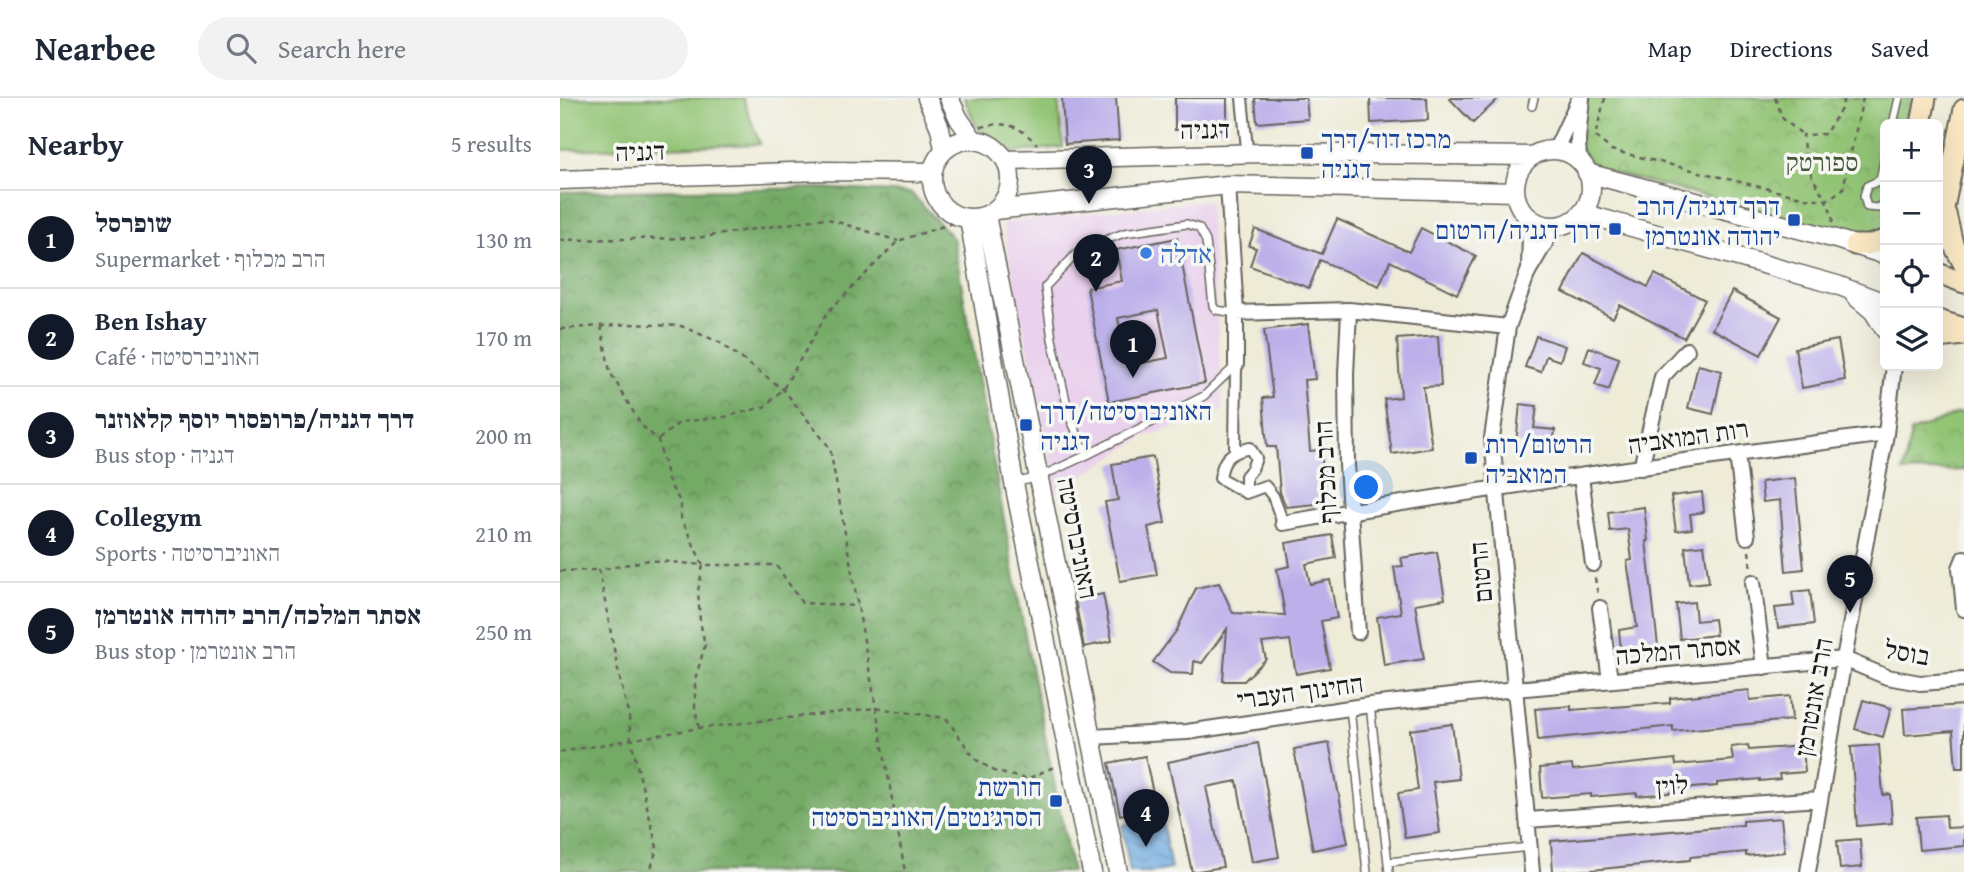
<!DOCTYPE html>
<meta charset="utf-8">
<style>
:root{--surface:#fff;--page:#f2f2f3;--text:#1f2937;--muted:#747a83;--line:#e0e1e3;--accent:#111827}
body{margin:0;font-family:"Gentium Book Plus","Frank Ruhl Libre",serif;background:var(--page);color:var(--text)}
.controls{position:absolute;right:21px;top:21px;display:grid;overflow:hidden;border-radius:10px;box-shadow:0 7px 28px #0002}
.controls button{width:63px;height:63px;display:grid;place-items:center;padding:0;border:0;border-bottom:2px solid var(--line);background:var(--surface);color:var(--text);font:35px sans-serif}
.you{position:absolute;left:807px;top:390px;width:24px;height:24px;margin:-18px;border:5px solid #fff;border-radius:50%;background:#1a73e8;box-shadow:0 0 0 10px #1a73e833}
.badge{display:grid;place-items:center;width:46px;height:46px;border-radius:50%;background:var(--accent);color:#fff;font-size:23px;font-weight:700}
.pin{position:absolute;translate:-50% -58px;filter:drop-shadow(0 2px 4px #0008)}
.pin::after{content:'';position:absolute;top:37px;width:24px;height:21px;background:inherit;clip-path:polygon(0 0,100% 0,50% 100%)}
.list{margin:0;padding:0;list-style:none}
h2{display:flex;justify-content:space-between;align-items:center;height:91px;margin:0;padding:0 28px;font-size:30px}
h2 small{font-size:23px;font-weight:400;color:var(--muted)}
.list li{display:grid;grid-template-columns:46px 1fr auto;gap:21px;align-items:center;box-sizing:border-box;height:98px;padding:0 28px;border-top:2px solid var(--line)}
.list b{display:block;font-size:26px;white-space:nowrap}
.list p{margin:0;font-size:23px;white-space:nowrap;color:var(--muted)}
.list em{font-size:23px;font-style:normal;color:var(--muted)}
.icon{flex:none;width:38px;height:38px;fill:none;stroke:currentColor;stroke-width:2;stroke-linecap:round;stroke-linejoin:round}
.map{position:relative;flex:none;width:1404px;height:774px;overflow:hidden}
header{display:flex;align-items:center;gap:42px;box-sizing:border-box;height:98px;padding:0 35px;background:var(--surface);border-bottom:2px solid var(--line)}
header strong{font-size:33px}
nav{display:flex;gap:38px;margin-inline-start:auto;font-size:24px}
.search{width:490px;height:63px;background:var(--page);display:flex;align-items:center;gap:18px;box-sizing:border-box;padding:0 24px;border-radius:38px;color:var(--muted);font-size:26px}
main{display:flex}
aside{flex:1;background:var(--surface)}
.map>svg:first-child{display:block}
.built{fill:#ead1ed}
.grass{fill:#92c474;stroke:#577048;stroke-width:2}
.forest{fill:url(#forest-crowns);stroke:#486341;stroke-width:2}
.park{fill:url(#park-crowns);stroke:#577048;stroke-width:2}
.water{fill:url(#water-waves);stroke:#46647f;stroke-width:2}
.building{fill:#bcb0ea;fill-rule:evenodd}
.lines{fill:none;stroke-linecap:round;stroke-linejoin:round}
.service-casing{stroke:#66645d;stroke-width:10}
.pedestrian-casing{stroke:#66645d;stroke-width:14}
.minor-casing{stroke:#66645d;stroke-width:18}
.tertiary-casing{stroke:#66645d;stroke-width:21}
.secondary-casing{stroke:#66645d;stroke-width:23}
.path{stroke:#66645d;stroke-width:2.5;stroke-dasharray:5 5;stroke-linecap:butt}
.service{stroke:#fff;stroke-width:7}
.pedestrian{stroke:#fff;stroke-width:10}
.minor{stroke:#fff;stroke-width:14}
.tertiary{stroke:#fff;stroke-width:18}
.secondary{stroke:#f9e7c3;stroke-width:19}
.transit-dot{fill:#1a4fb4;stroke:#f6f6f2;stroke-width:2.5}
.shop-dot{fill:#3f7fe0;stroke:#f6f6f2;stroke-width:2.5}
.labels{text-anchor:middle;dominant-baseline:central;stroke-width:7;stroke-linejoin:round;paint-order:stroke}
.street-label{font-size:26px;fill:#1c1c1c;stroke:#f6f6f2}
.transit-label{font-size:26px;fill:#164399;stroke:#f6f6f2;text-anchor:start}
.park-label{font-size:26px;fill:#45573b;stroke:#f6f6f2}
.shop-label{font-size:26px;fill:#366cbe;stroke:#f6f6f2;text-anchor:start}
</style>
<header>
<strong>Nearbee</strong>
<div class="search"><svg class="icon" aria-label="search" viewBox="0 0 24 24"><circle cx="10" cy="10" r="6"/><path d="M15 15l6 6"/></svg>Search here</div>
<nav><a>Map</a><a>Directions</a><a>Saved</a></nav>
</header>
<main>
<aside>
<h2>Nearby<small>5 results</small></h2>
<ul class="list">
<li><span class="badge">1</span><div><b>שופרסל</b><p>Supermarket · הרב מכלוף</p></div><em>130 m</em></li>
<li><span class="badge">2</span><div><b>Ben Ishay</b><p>Café · האוניברסיטה</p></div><em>170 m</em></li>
<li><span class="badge">3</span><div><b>דרך דגניה/פרופסור יוסף קלאוזנר</b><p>Bus stop · דגניה</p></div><em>200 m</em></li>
<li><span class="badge">4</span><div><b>Collegym</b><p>Sports · האוניברסיטה</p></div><em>210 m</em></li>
<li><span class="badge">5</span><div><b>אסתר המלכה/הרב יהודה אונטרמן</b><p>Bus stop · הרב אונטרמן</p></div><em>250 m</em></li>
</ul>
</aside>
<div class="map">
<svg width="1404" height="774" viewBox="0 0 1404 774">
<defs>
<pattern id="forest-crowns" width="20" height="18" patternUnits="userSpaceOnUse" patternTransform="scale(1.75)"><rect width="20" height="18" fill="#75aa66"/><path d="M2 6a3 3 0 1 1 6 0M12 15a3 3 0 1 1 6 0" fill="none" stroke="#5f8a53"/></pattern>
<pattern id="park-crowns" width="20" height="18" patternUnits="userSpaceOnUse" patternTransform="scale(1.75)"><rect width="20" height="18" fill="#92c474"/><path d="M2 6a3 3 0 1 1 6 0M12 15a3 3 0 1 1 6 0" fill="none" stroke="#7da864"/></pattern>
<pattern id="water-waves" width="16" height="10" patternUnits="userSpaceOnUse" patternTransform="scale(1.75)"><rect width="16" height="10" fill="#71ace2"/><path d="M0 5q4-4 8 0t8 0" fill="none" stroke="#5c8bb6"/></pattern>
</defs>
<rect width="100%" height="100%" fill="#f6f6f2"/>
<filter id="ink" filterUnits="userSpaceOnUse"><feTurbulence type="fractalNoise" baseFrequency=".0143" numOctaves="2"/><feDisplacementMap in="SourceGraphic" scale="14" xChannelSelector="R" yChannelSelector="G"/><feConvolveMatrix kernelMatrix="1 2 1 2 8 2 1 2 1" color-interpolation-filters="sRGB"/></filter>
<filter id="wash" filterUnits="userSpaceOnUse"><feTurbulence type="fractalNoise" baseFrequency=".00686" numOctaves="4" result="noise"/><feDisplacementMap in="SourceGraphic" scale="28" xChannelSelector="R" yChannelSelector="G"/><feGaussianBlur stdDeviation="1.57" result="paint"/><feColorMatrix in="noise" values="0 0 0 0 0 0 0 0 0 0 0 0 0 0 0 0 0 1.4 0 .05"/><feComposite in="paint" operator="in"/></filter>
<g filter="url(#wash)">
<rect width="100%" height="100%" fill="#eeebd7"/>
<path class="built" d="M649,102L663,313L583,339L497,394L442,125Z"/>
<path class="grass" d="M0,0H183L200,46L0,52Z
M404,0H498L503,49L450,55L418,31Z"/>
<path class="forest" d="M260,90L351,95L393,140L468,553L512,774H0V94Z"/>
<path class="park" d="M1027,0H1350L1345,26H1325V129L1303,138L1036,71L1015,44Z
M1399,315H1404V372L1343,374L1351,334Z"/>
<path class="water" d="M602,721L611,771L593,774H570L562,727Z"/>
<g id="blocks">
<path class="building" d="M502,0H556L559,42L505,46Z
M615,0H667V31L615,32Z
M695,0H746L748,21L697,25Z
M810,0H867L868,22L811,25Z
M889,0H939L913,25Z
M777,121L849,154L861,130L916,158L897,196L830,163L819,188L760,162L749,190L690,168L696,150L689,148L695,131L762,156Z
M617,140L645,285L549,304L527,190L562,183L556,152ZM598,212L608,260L567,268L558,220Z
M1023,155L1088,189L1095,176L1145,202L1124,240L1060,207L1053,220L1003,194Z
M1172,193L1221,219L1201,257L1152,231Z
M748,226L755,281L744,282L750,353L761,352L766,405L726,409L720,394L716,349H707L703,300L713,299L704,232Z
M878,238L881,288L863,289L872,350L832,356L824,301L841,299L837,241Z
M976,238L1005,248L1000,263L986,258L981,274L965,269Z
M1278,242L1285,282L1242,290L1235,250Z
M1029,249L1059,260L1049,292L1035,287L1041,270L1024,264Z
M1138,267L1162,273L1153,316L1128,310Z
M960,306L977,308L974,330L995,332L993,349L956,346Z
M593,359L605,425L588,429L597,477L560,483L545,404L558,402L552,366Z
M1235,380L1244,471L1226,473L1220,402L1203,404L1201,384Z
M1142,394L1144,414L1130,416L1132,431L1116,433L1111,398Z
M1084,409L1088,443H1086L1098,548L1061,552L1059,532L1077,529L1067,463L1072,462L1068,431L1050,433L1048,414Z
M772,437L776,460L746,466L750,486L770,482L777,520L761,523L770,570L736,576L730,542L702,545L706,561L684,583H663L667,531L642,565L634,563L633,576L610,575L593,564L617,532L636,490L659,485L673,515L725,517L717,471L730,468L726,445Z
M1144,447L1149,484L1129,486L1125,449Z
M877,454L885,501L855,506L864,561L824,567L817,519L841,515L834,469L843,468L841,460Z
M1250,492L1254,526L1218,530L1215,510L1234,508L1232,494Z
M543,496L552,543L524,549L515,502Z
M1134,504L1136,523L1154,521L1156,537L1120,541L1116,506Z
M1189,592L1190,602L1230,598L1232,622L1113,633V628L978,642L975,611L1011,608V612L1110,605V600Z
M1303,602L1331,610L1323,639L1295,631Z
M1404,607V670H1396L1393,633L1345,637L1343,611Z
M892,626L899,681L873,684L880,735L845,740L838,695L858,692L850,632Z
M698,645L719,759L692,764L677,683L646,689L663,769L632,774L608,664Z
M769,645L788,745L753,752L734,651Z
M1188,647L1189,652L1243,648L1245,674L1219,676L1220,681L1200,683V681L1157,685V688L1118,691V694L1077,698V695L1031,699V696L982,700L980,670L1012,667L1013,672L1115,661L1116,667L1173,662L1171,649Z
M1319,647L1323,697L1330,696L1332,725L1297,728L1291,649Z
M585,658L596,709L560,717L549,665Z
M1386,717L1387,730L1404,729V748L1359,752L1356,719Z
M1221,720L1225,754L1186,758V754L1130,759V762L1031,772L993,774L991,743L1183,727V723Z
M1300,741L1302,769L1280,771L1277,743Z"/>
</g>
</g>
<g filter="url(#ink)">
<use href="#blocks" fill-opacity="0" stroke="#66645d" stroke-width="2"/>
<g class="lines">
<g class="service-casing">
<path id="service" d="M972,8L974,0
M1333,26L1339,0
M1325,58L1320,82L1324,90L1325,102
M1320,82L1307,88L1304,98L1307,109L1318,110L1325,103
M527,357L510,320L492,241L485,189L519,153L528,149L564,135L627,126L639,130L646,143L653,208L656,212L676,215
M454,385L479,379L527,357L644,298L676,267
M810,607L829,774
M790,610L807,774
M828,764L970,749"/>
</g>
<g class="pedestrian-casing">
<path id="pedestrian" d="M682,0L687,51
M675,353L676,267
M686,395V378L692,371L696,360L690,350C670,354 663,360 660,380L686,395L705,388L713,398L723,425"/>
</g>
<g class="minor-casing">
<path id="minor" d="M995,53L1019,1
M1019,64L1018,41L1022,0
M668,87L676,215V267
M965,116L970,138L969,169
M789,212L786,276L787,367L798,534
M676,215L789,212L948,229
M1177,356L1187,439
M1081,370L1102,279L1127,252
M1021,379L1033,466
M723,425C923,390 1125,362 1326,336
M1404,460L1400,470L1404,511
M1193,484L1204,569
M1040,510L1050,582
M531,639L627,634L810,607L955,591L1284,561L1327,579L1360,585L1404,582
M968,722L1260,701
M972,774L932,340L948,229L968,174L988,140L998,128
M1248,774L1284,561L1326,336L1334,268"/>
</g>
<g class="tertiary-casing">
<path id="tertiary" d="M367,0L380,30L384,51
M389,0L399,21L413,41
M372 81a39 39 0 1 1 78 0a39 39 0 1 1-78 0Z
M955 90a38 38 0 1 1 76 0a38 38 0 1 1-76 0Z
M445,62L702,55L973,58
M1027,75L1276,141L1325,157
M0,82L261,73L372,74
M435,112L668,87L955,94
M1022,115L1277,187L1325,205
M426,117L558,774
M409,120L454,385L532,774
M1295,198L1313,213L1325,232"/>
</g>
<g class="secondary-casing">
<path id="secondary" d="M1361,26L1366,0
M1386,116L1393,146L1404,167
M1378,140L1404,11
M1295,147H1308L1325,142
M1378,175L1404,185
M1378,222L1404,230
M1378,240L1404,237"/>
</g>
<path class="path" d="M1045,0L1035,38L1051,52L1245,100L1267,102L1283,91L1303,0
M1215,0L1223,21L1243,37
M421,29C449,23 457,27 477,46
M1273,124C1270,105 1263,98 1254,82C1247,68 1243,53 1243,37L1265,36L1281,11L1284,0
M0,142L137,140L265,120L338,143
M41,228L50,274L81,327L98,342L109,385L121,405V420L143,467L89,462L39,472L58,572L69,619L71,642L97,750L90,774
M0,231L69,226L121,228L159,244L223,291L270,350L345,774
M99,341L120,324L164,319L204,309L223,291L268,214L338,143L396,124
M1189,453L1191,471
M0,473L39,472
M1035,480L1038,497
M139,630L135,609V582L145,547L140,523L138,493L143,467H216L242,505L298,508
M0,654L139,630L316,610L386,620L415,661L436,674L467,681L496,668"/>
<use href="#service" class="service"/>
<use href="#pedestrian" class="pedestrian"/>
<use href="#minor" class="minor"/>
<use href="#tertiary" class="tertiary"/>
<use href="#secondary" class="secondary"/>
</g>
</g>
<g class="transit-dot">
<rect x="740" y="48" width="14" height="14" rx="3.5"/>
<rect x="1227" y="115" width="14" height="14" rx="3.5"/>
<rect x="1048" y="124" width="14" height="14" rx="3.5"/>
<rect x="459" y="320" width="14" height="14" rx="3.5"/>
<rect x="904" y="353" width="14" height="14" rx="3.5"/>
<rect x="489" y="696" width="14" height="14" rx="3.5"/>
</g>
<circle class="shop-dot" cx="586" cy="155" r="7"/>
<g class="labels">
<g class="street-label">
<text transform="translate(645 31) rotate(-1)">דגניה</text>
<text transform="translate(80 53) rotate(-2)">דגניה</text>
<text transform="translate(1128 338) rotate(-8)">רות המואביה</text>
<text transform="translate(765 374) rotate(-93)">הרב מכלוף</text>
<text transform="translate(518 440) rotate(79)">האוניברסיטה</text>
<text transform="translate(920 474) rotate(-95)">הרטום</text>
<text transform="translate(1118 552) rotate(-5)">אסתר המלכה</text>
<text transform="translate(1347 554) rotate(10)">בוסל</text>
<text transform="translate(740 593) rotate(-8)">החינוך העברי</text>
<text transform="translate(1253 599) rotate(-80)">הרב אונטרמן</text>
<text transform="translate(1112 687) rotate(-4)">לוין</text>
</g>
<g class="transit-label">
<text x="761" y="40">מרכז דוד/דרך<tspan x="761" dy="30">דגניה</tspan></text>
<text x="1220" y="107" text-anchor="end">דרך דגניה/הרב<tspan x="1220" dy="30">יהודה אונטרמן</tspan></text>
<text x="1041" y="131" text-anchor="end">דרך דגניה/הרטום</text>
<text x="480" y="312">האוניברסיטה/דרך<tspan x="480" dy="30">דגניה</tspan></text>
<text x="925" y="345">הרטום/רות<tspan x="925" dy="30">המואביה</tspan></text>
<text x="482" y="688" text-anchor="end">חורשת<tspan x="482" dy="30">הסרג׳נטים/האוניברסיטה</tspan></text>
</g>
<g class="park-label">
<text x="1262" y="63">ספורטק</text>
</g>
<g class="shop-label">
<text x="600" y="155">אדלה</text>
</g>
</g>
</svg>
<div class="controls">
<button>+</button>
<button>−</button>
<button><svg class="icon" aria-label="locate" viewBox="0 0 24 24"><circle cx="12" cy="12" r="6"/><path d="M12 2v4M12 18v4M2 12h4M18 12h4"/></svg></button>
<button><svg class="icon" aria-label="layers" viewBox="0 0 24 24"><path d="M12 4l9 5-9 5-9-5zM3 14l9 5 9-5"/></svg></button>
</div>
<div class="you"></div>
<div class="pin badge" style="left:573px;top:280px">1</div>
<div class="pin badge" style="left:536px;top:194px">2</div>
<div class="pin badge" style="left:529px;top:106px">3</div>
<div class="pin badge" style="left:586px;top:749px">4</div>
<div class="pin badge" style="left:1290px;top:515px">5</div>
</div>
</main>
